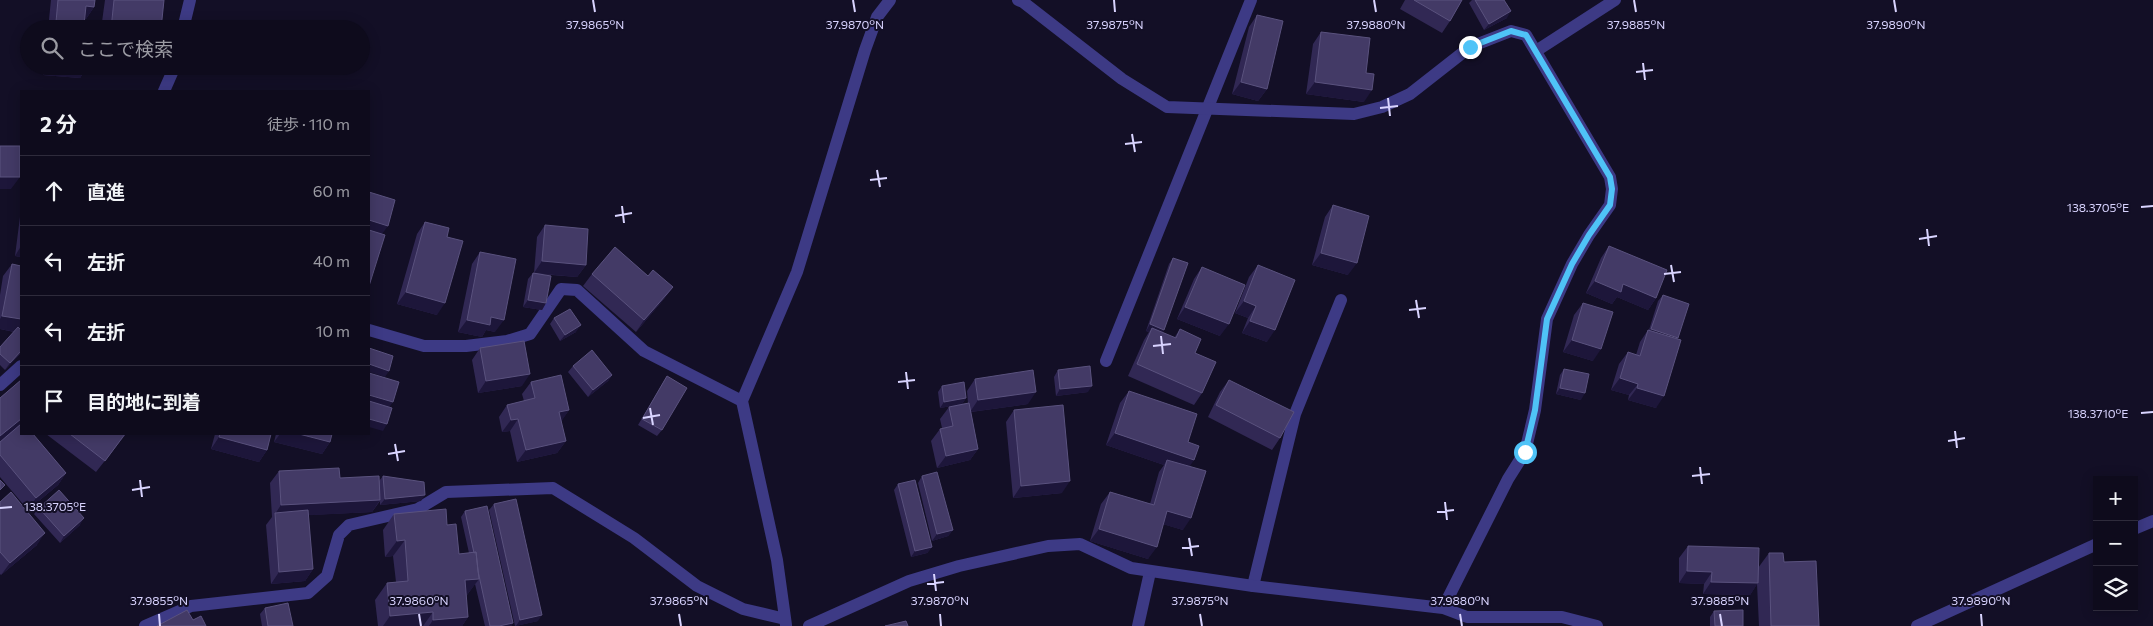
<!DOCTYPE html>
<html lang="ja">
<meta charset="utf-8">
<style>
:root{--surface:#0e0b1c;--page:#171425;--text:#f1f3f6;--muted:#9b9ba3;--line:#2e2b3b}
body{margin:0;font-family:Commissioner,"Noto Sans JP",sans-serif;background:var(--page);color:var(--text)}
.controls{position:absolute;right:15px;bottom:15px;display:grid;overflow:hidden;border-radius:0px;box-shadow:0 2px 12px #0003}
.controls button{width:45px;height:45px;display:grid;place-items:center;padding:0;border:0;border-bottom:1px solid var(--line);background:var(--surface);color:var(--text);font:25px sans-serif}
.stop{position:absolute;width:15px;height:15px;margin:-11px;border:4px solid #4fc3f7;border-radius:50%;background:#fff}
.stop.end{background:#4fc3f7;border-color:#fff;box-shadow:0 1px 5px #0008}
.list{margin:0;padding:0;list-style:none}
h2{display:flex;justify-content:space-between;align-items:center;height:65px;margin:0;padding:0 20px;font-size:21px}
h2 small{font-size:16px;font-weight:400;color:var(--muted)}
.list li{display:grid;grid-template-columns:32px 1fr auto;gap:15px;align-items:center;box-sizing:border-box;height:70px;padding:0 20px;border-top:1px solid var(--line)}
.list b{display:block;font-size:19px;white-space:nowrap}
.list em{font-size:16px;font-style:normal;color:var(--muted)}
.icon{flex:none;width:28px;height:28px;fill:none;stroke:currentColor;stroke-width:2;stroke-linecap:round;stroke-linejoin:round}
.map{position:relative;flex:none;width:2153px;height:626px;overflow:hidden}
.search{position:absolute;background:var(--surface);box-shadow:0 2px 12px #0003;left:20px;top:20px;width:350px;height:55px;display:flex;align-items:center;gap:12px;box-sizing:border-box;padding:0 18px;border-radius:28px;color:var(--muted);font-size:19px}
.panel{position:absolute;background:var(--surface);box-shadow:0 2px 12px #0003;left:20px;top:90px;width:350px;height:345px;border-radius:0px}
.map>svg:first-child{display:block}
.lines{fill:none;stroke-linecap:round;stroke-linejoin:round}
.lane{stroke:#3d3a85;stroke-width:12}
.street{stroke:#3d3a85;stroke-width:12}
.wall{fill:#312854}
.shaded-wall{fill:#1d163a}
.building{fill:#433a66;stroke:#5a527e}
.route{stroke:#4fc3f7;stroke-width:6}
.ticks{fill:none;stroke:#d9d4ff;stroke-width:2}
.ticks-label{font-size:12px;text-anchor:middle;fill:#d9d4ff;stroke:#130f26;stroke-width:4;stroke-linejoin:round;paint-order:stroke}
</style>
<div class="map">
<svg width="2153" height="626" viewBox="0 0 2153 626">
<rect width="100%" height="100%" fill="#130f26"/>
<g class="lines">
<path class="lane" d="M1106,361L1251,0
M1253,586L1295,414L1341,300
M1138,626L1150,572"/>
<path class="street" d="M1018,0L1023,2L1122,79L1167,107L1354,114L1382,107L1410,94L1470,47L1511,31L1526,35L1610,177L1612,189L1610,205L1589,235L1572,264L1547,319L1535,410L1525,452L1508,479L1443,608
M183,29L190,0
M1536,51L1615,0
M164,91L175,66
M369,330L424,346H466L507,341L530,334L561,289L577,290L644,351L742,401
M0,385L21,366
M2134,529L2153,521
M786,625L777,560L742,401L797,272L865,50L877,17L890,0
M145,626L191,606L308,593L327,576L339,535L349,525L418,509L446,492L553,488L634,538L697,586L743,609L785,619
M809,626L909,581L959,566L1048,546L1080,544L1131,568L1253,586L1443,608L1467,617H1562L1597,626
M1917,626L2097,544"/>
</g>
<path class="wall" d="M51,0H95L94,7L86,19H85L84,25L82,29H48Z
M105,0H164L161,29H101Z
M1405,0H1462L1450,21L1442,33L1400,9Z
M1472,0H1504L1507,18L1484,30L1469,3Z
M1257,15L1267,89L1258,101L1232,94L1249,27Z
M1321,32L1364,102L1306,94L1313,44Z
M44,66H88L80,78L43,75Z
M1333,205L1348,275L1312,265L1325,217Z
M21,209V257L15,256Z
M425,222L447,237L437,315L397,304L417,234Z
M545,225L586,265L577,277L539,274L546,303L542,310L523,307L528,279L533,273H534L537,237Z
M1609,246L1656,298L1648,310L1617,297L1612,304L1586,293L1601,258Z
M480,252L495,332L486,330L482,337L458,332L472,264Z
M1173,258L1162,332L1174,338L1180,329L1195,353L1202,393L1194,405L1128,376L1144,340L1149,332L1146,331L1169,264Z
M12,264L21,266V353L5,370L0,365V347L14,332L0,329V295L3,276Z
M1258,265L1267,342L1242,333L1248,318L1235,313L1249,277Z
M1202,267L1220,336L1177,319L1194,279Z
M592,274L648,276L673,287L664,299L636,332L583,286Z
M1663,295L1678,338L1656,408L1628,400L1629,395L1611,390L1619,364L1628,352L1636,355L1640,342L1648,330H1649L1658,301Z
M1583,303L1593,361L1563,352L1574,315Z
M554,318L576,332L560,341L550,324Z
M480,348L522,386L478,393L472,360Z
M573,366L612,375L608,381L588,397L568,372Z
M1564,369L1581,400L1556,394L1560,375Z
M1058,370L1088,392L1056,396L1054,377Z
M667,376L662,430L657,436L638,425Z
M975,379L1028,404L971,412L978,449L970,460L937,468L931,441L940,429L942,428L940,419L949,407L957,405L940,408L938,392L942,386L966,398L962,404L968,403L967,391Z
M21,380V434H33L66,473L58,485L28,510L0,477V442L18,427L0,441V398Z
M1229,380L1280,438L1272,450L1208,417L1220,392Z
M531,382L569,410L561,421L566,441L557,453L517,462L510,431L502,432L499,417L507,405L524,401L522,394Z
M1129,391L1188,442L1189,467L1183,530L1163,524L1148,559L1090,541L1101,504L1110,492L1150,504L1159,472L1164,465L1106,445L1120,403Z
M1014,410L1062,493L1013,498L1006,422Z
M46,434H126L96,472Z
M215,434H271L267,450L259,462L211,449Z
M276,434H332L330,442L322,454L274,442Z
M279,471L340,478L379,481L383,476L421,501L380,505V501L372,512L308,515L313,569L305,581L271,584L266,525L272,517L270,483Z
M922,476L953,530L948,536L932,541L918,483Z
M898,484L932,547L927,553L911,557L894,490Z
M0,502L37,545L1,575L0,574Z
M494,504L538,621L515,626L489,510Z
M39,508L80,525L60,543L34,514Z
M465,511L513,623L511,626H485L475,584L467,595L466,596L468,617L462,626H378L375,600L387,583L396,582L393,556L385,557L383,530L394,514L447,525L459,554L469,553L461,517Z
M1688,546L1758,568L1769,553L1784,562L1819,626H1759L1757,584L1750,595L1703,594L1704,584L1679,583V558Z
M265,608L293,626H262L260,614Z
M1714,611L1743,626H1710V617Z"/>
<path class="shaded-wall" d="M86,6L94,7L86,19L78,18Z
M1511,11L1507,18L1484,30L1489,24Z
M56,22L84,25L82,29H55V27L54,29H51Z
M50,66H88L80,78L43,75Z
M1241,82L1267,89L1258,101L1232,94Z
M1315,82L1372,90L1364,102L1306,94Z
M0,177H20L11,189H0Z
M369,220L388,226L379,238L369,235Z
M21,246V257L15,256Z
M1321,253L1357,263L1348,275L1312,265Z
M542,261L586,265L577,277L534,273Z
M1595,281L1623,284L1656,298L1648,310L1617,297L1612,304L1586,293Z
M673,287L664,299L636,332L644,320Z
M406,292L445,303L437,315L397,304Z
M528,300L546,303L542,310L523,307Z
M1244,301L1256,306L1248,318L1235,313Z
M1185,307L1229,324L1220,336L1177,319Z
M2,316L21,319V333L0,329V319Z
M491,317L504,320L495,332L486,330L482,337L458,332L467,320Z
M1250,321L1275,330L1267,342L1242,333Z
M1150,324L1164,330L1160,336L1152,328L1149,332L1146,331Z
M581,325L576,332L560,341L565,335Z
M1651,329L1678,338L1673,344L1647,335Z
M1572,340L1601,349L1593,361L1563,352Z
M21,351V353L5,370L10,363Z
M369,364L389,371L385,377L369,372Z
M530,374L522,386L478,393L486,381Z
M612,375L608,381L588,397L593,390Z
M1620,378L1638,384L1629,395L1611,390Z
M1092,386L1088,392L1056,396L1060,389Z
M1560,388L1585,393L1581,400L1556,394Z
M1637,388L1664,396L1656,408L1628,400Z
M1036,392L1028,404L970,412L978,400Z
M369,395L393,402L388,409L369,403Z
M966,398L962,404L940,408L944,402Z
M569,410L561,422L559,412Z
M21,419V424L0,441V436Z
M369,419L387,424L383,431L369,427Z
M518,419L510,431L502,432L511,420Z
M1115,433L1194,460L1186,472L1167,460L1164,465L1106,445Z
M280,434H299L330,442L322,454L274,442Z
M219,437L267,450L259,462L211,449Z
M566,441L557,453L517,462L526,450Z
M978,449L970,460L937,468L946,456Z
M66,473L58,485L28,510L36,498Z
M1070,481L1062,493L1013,498L1021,486Z
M425,495L421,501L380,505L385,499Z
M380,500L372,512L275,517V514L281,505Z
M1167,511L1191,518L1183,530L1159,523Z
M84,518L80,525L60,543L64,536Z
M1099,529L1157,547L1148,559L1090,541Z
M953,530L948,536L932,541L937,534Z
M45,533L37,545L1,575L10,563Z
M405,540L393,556L385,557L397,541Z
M932,547L927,553L911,557L915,551Z
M313,569L305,581L271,584L279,572Z
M1687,571L1712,572L1704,584L1679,583Z
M479,579L467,595L453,597L465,580Z
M1711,582L1758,583L1750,595L1703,594Z
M433,612L423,626H383L390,616Z
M542,615L538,621L516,626L520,620Z
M468,617L462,626H429L433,620Z
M513,623L511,626H499Z"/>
<path class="building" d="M58,0H95L94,7L86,6L84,25L56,22Z
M114,0H164L161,29H111Z
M1414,0H1462L1450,21Z
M1475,0H1504L1511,11L1489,24Z
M1257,15L1283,21L1267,89L1241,82Z
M55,27L75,29H55Z
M1321,32L1370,38L1366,73L1374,74L1372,90L1315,82Z
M0,146H20V177H0Z
M369,192L395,200L388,226L369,220Z
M1333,205L1369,216L1357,263L1321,253Z
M425,222L449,228L447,237L463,241L445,303L406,292Z
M545,225L588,229L586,265L542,261Z
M369,230L385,235L369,286Z
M1609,246L1667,270L1656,298L1623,284L1621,292L1595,281Z
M615,247L648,276L653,270L673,287L644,320L592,274Z
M480,252L516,259L504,320L491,317L490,325L467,320Z
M1173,258L1188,263L1164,330L1150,324Z
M12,264L21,266V319L2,316Z
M1258,265L1295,280L1275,330L1250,321L1256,306L1244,301Z
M1202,267L1245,285L1229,324L1185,307Z
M533,273L551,276L546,303L528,300Z
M1663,295L1689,304L1678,338L1651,329Z
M1583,303L1613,312L1601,349L1572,340Z
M570,309L581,325L565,335L554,318Z
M18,327L21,330V351L10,363L0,354V347Z
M1152,328L1176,338L1180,329L1201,339L1195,353L1216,362L1202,393L1137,364Z
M1648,330L1681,340L1664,396L1637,388L1638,384L1620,378L1628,352L1640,356Z
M524,341L530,374L486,381L480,348Z
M369,348L393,356L389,371L369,364Z
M592,350L612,375L593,390L573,366Z
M1090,366L1092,386L1060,389L1058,370Z
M1564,369L1589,374L1585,393L1560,388Z
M1033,370L1036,392L978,400L975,379Z
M369,373L399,382L393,402L369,395Z
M561,375L569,410L559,412L566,441L526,450L518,419L511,420L507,405L535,398L531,382Z
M667,376L687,388L662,430L642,419Z
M21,380V419L0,436V398Z
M1229,380L1294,412L1280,438L1216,405Z
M964,382L966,398L944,402L942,386Z
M1129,391L1197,414L1188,442L1199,446L1194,460L1115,433Z
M369,401L392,408L387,424L369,419Z
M969,403L978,449L946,456L940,429L953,426L949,407Z
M1063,405L1070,481L1021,486L1014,410Z
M21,424V434H33L66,473L36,498L0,455V442Z
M70,434H125L105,461Z
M220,434H271L267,450L219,437Z
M299,434H332L330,442Z
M1167,460L1206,471L1191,518L1167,511L1157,547L1099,529L1110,492L1154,505Z
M339,468L340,478L379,476L380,500L281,505L279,471Z
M937,472L953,530L937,534L922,476Z
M383,476L424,482L425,495L385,499Z
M0,480L5,485L0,490Z
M915,480L932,547L915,551L898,484Z
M59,490L84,518L64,536L39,508Z
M11,492L45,533L10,563L0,552V502Z
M516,499L542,615L520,620L494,504Z
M487,506L513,623L499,626H490L478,571L476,552L474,553L465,511Z
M446,509L447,525L456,524L459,554L476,552L479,579L465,580L468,617L433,620V612L390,616L387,583L408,581L405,540L397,541L394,514Z
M308,510L313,569L279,572L275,513Z
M1688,546L1759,548L1758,583L1711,582L1712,572L1687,571Z
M1769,553H1783L1784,562L1816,561L1819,626H1771Z
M288,603L293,626H268L265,608Z
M187,610L193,620L201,616L206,626H157Z
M1743,610V626H1715L1714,611Z
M906,621L908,626H885Z"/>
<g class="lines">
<path class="route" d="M1470,47L1511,31L1526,35L1610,177L1612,189L1610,205L1589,235L1572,264L1547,319L1535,410L1525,452"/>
</g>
<path class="ticks" d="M593,0L595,12M853,0L855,12M1114,0L1115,12M1374,0L1376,12M1634,0L1636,12M1894,0L1896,12M1643,63L1645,80M1636,72L1653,70M1388,98L1390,116M1380,108L1398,106M1132,134L1135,152M1125,144L1142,142M877,170L880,187M870,180L887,178M622,206L624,223M2141,207L2153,206M615,216L632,213M1927,229L1929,246M1919,239L1937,236M1671,265L1674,282M1664,274L1681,272M1416,300L1419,318M1409,310L1426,308M1161,336L1163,354M1153,346L1171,344M906,372L908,389M898,382L915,380M650,408L653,425M2141,413L2153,412M643,418L660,415M1955,431L1957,448M1948,441L1965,438M395,444L398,461M388,454L405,451M1700,467L1702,484M1692,476L1710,474M140,480L142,497M132,490L150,487M1445,502L1447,520M0,508L12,507M1437,512L1454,510M1189,538L1192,556M1182,548L1199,546M934,574L936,591M927,584L944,582M159,614L160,626M419,614L421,626M679,614L681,626M940,614L941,626M1200,614L1202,626M1460,614L1462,626M1720,614L1722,626M1981,614L1982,626"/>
<g class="ticks-label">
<text x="595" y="29">37.9865°N</text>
<text x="855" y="29">37.9870°N</text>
<text x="1115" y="29">37.9875°N</text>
<text x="1376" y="29">37.9880°N</text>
<text x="1636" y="29">37.9885°N</text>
<text x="1896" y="29">37.9890°N</text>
<text x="2098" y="212">138.3705°E</text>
<text x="2098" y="418">138.3710°E</text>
<text x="55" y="511">138.3705°E</text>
<text x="159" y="605">37.9855°N</text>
<text x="419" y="605">37.9860°N</text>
<text x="679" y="605">37.9865°N</text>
<text x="940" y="605">37.9870°N</text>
<text x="1200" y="605">37.9875°N</text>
<text x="1460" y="605">37.9880°N</text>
<text x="1720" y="605">37.9885°N</text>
<text x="1981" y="605">37.9890°N</text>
</g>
</svg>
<div class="controls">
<button>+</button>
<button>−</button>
<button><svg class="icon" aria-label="layers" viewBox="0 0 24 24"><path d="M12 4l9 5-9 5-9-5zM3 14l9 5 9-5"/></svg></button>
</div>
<div class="stop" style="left:1525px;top:452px"></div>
<div class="stop end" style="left:1470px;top:47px"></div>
<div class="search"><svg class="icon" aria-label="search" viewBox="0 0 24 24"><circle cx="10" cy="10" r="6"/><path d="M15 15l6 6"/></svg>ここで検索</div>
<section class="panel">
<h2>2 分<small>徒歩 · 110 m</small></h2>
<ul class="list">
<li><svg class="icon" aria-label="ahead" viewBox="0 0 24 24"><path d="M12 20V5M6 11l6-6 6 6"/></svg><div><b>直進</b></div><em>60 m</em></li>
<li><svg class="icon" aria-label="left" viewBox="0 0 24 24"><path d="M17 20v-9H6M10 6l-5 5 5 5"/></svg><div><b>左折</b></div><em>40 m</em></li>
<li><svg class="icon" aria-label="left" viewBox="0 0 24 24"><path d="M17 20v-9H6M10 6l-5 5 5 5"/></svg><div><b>左折</b></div><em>10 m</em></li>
<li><svg class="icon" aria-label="arrive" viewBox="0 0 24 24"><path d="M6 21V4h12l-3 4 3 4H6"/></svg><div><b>目的地に到着</b></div></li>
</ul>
</section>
</div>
